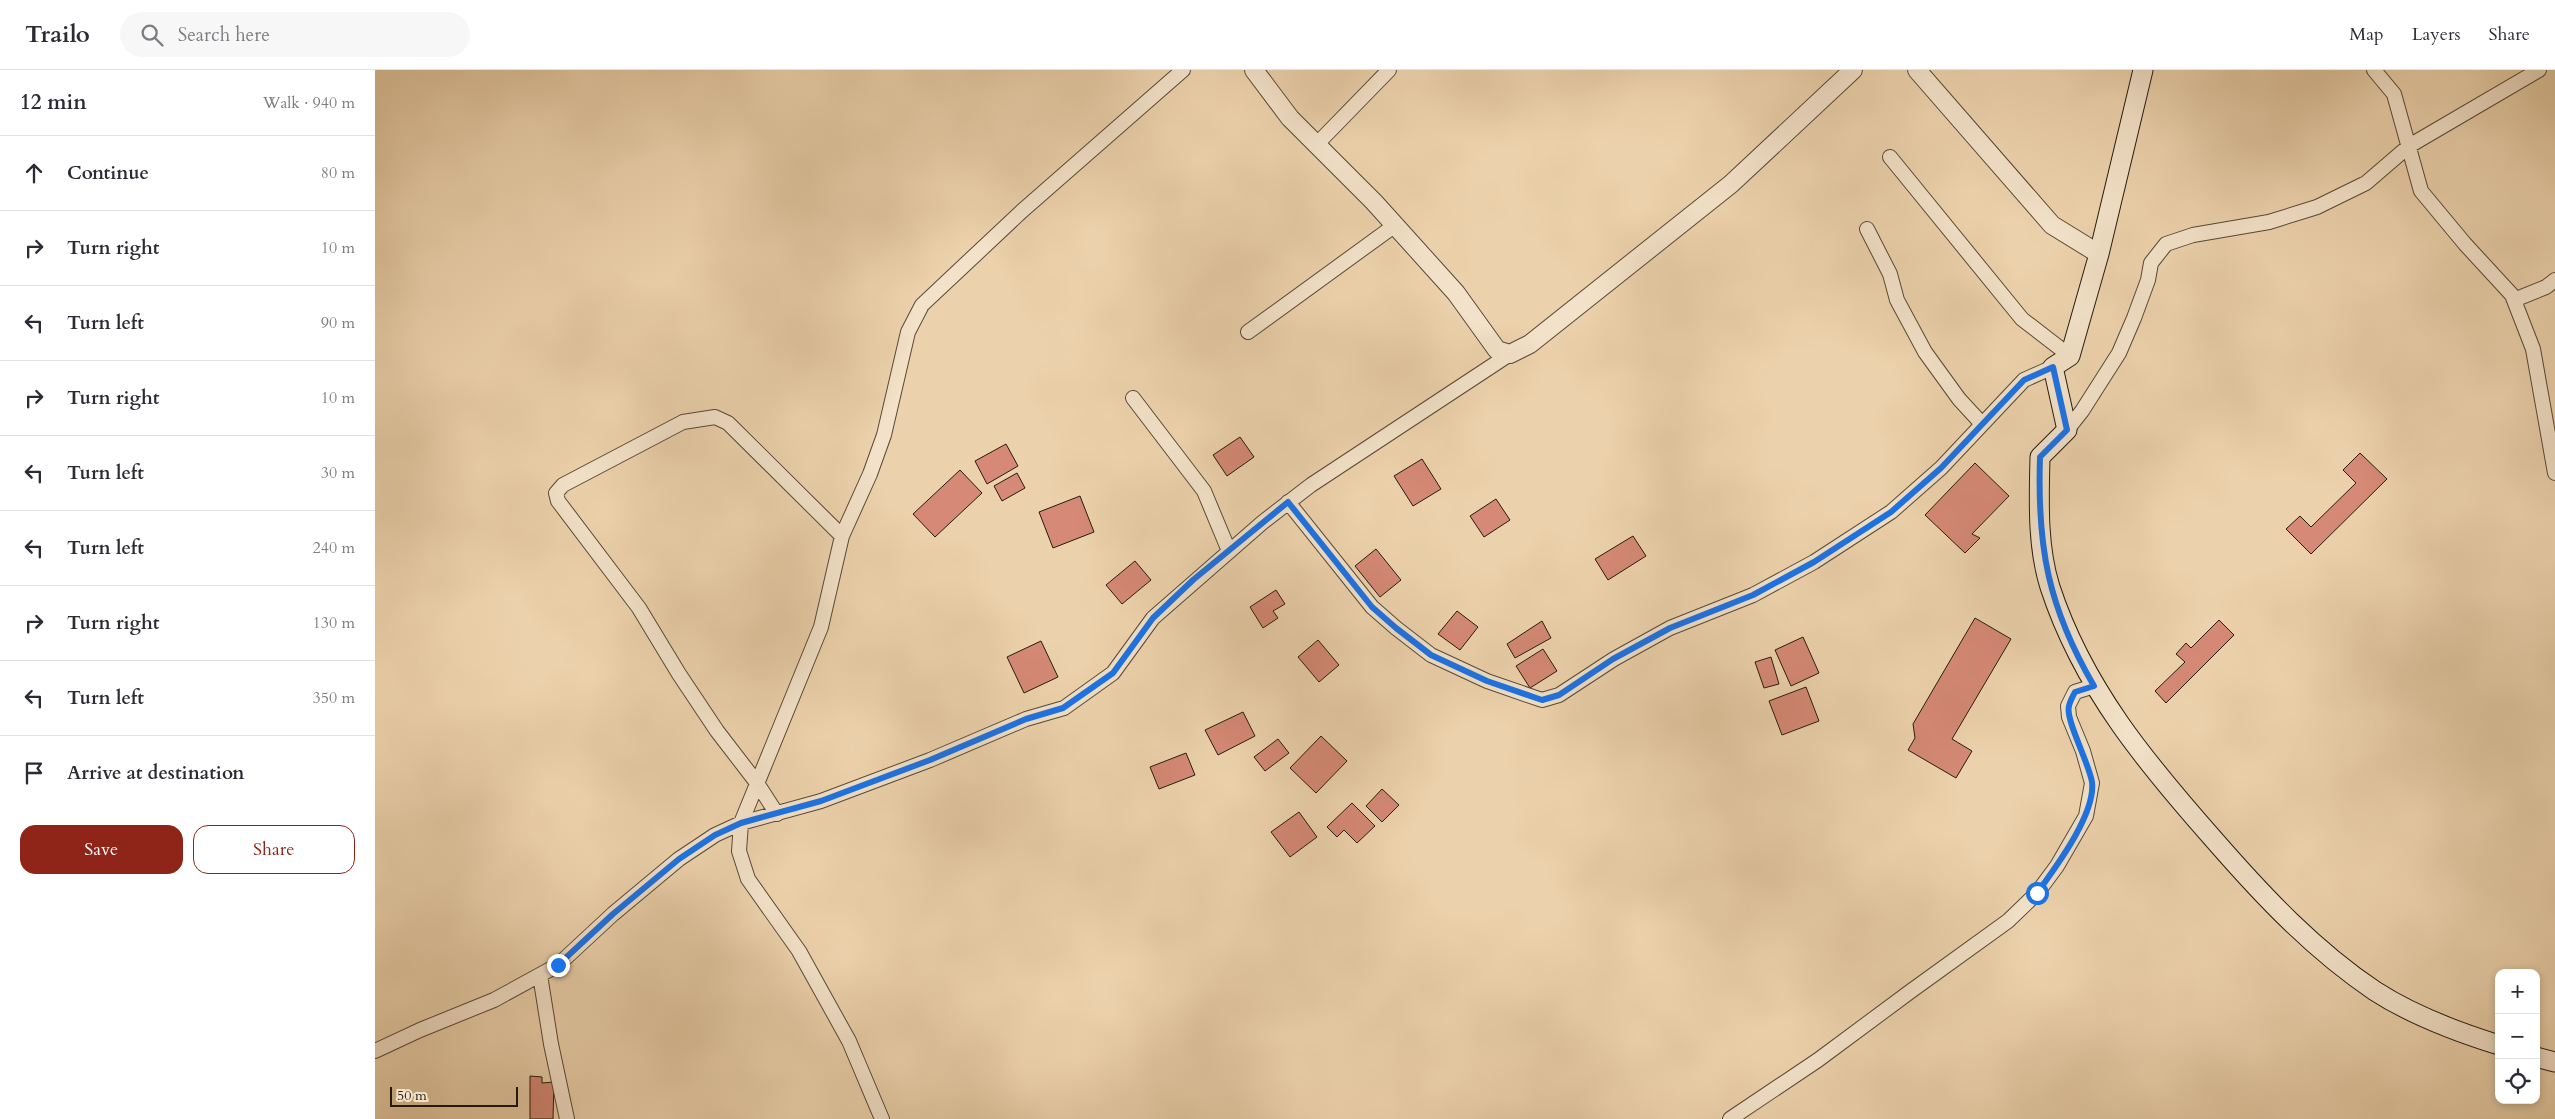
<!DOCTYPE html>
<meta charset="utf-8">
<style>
:root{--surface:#fff;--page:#f7f7f7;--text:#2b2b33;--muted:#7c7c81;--line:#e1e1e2;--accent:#8f2418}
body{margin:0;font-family:Cardo,serif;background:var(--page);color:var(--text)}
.controls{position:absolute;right:15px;bottom:15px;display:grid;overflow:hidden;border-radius:10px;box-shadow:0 2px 8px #0003}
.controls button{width:45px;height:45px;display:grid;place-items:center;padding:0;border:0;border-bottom:1px solid var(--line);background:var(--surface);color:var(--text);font:25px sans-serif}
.scale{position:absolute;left:15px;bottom:12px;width:128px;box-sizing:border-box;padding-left:5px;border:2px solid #251b0e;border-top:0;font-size:14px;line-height:18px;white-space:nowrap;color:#251b0e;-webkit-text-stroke:4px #f3e2c9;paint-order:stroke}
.stop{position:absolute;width:15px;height:15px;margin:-11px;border:4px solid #1a73e8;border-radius:50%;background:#fff}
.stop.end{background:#1a73e8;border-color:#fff;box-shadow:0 1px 5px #0008}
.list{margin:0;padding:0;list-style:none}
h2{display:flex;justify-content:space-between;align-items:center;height:65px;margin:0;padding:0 20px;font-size:21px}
h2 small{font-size:16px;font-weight:400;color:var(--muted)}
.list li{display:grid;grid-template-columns:32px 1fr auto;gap:15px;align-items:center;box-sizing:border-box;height:75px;padding:0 20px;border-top:1px solid var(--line)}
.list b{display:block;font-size:19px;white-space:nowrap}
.list em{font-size:16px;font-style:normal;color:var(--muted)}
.actions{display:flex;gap:10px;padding:15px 20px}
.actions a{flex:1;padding:11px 0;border:1px solid var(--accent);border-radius:15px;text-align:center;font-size:18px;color:var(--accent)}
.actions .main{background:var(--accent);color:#fff}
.icon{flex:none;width:28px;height:28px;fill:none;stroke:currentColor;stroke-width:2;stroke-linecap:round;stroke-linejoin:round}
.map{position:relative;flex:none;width:2180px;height:1049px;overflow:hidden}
header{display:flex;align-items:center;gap:30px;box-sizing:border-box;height:70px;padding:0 25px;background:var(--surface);border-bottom:1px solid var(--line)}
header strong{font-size:24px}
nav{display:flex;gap:28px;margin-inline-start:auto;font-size:18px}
.search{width:350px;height:45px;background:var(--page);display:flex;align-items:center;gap:12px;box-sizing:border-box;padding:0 18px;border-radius:28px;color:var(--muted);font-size:19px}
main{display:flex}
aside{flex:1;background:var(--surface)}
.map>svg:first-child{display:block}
.building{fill:#d58976;stroke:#251b0e}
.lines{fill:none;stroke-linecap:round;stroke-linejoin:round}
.minor-casing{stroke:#574936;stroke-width:16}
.tertiary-casing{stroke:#574936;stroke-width:20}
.secondary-casing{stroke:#251b0e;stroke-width:21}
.minor{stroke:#f3e2c9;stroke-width:14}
.tertiary{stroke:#f3e2c9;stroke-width:18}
.secondary{stroke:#f3e2c9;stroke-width:19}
.route{stroke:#1a73e8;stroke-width:6}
</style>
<header>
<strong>Trailo</strong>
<div class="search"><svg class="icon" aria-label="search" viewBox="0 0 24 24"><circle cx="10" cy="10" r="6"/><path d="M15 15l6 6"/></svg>Search here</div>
<nav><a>Map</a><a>Layers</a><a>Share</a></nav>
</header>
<main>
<aside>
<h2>12 min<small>Walk · 940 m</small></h2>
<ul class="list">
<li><svg class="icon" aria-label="ahead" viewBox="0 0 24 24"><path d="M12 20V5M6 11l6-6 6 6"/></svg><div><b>Continue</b></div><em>80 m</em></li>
<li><svg class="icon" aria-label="right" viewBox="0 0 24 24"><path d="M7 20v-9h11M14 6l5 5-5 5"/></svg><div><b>Turn right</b></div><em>10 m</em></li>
<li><svg class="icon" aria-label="left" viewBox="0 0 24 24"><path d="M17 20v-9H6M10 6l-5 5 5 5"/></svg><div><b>Turn left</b></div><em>90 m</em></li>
<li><svg class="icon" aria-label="right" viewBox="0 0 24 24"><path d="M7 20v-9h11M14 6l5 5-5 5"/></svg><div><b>Turn right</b></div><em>10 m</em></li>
<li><svg class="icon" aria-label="left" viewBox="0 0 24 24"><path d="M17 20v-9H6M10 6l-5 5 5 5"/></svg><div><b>Turn left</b></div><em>30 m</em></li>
<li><svg class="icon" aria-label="left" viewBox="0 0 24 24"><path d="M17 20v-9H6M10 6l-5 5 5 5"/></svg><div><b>Turn left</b></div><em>240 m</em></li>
<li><svg class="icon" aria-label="right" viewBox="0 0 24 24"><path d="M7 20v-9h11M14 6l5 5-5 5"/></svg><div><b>Turn right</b></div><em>130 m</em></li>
<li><svg class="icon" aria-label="left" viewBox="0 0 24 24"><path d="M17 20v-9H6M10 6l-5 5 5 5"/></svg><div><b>Turn left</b></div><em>350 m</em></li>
<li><svg class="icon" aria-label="arrive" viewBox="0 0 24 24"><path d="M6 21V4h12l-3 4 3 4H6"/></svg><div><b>Arrive at destination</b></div></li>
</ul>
<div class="actions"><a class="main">Save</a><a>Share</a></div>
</aside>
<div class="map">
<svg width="2180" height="1049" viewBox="0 0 2180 1049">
<rect width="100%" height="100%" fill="#ecd2ac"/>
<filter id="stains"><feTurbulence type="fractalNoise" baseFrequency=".004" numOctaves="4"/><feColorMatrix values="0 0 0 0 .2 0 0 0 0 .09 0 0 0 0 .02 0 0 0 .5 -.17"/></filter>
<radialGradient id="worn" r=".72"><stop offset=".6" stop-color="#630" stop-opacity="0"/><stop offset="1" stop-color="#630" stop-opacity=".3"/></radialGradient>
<path class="building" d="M865,367L879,387L852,406L838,385Z
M631,374L643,396L612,414L600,391Z
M1985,383L2012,409L1936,484L1911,459L1925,446L1936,457L1981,413L1968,400Z
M1047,389L1066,419L1038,436L1019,406Z
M1600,393L1634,426L1597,464L1605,468L1590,483L1550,445Z
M585,400L607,423L560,467L538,444Z
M642,403L650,418L627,431L619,416Z
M705,426L719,462L678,478L664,442Z
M1121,429L1135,450L1109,467L1095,446Z
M1258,466L1271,486L1233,510L1220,489Z
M1001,479L1026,510L1005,527L980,496Z
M760,491L776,510L747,534L731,515Z
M901,520L910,534L898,541L903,548L888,558L875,537Z
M1082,541L1103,557L1085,580L1063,564Z
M1600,548L1636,569L1577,669L1597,681L1581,708L1533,680L1540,668L1538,654Z
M1844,550L1859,565L1791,633L1780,621L1810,592L1801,584L1811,573L1816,578Z
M1167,551L1176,568L1140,588L1132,574Z
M1428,567L1444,603L1416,616L1400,580Z
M943,570L964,595L944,612L923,587Z
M666,571L683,607L649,623L632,587Z
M1168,579L1182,601L1155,618L1141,596Z
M1396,587L1404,614L1389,618L1380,592Z
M1431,617L1444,651L1407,665L1394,631Z
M868,642L880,666L843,685L830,660Z
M946,666L972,691L941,723L915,698Z
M903,669L914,683L890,701L879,687Z
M811,683L820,705L784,719L775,697Z
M1007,719L1024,735L1007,752L991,736Z
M977,733L1000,756L982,773L969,760L962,767L952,757Z
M924,742L942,767L915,787L896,762Z
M155,1006L167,1007V1013L179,1012L178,1049H155Z"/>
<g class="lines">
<g class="minor-casing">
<path id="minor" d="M1999,0L2019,24L2046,121L2090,174L2137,225L2158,279L2180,403
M941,75L1014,0
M1515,87L1647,249L1695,286
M1492,159L1515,204L1522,230L1550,282L1584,329L1607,354
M2139,230L2171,217L2180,210
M873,262L1019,156
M758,328L829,421L854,481
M1692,360L1707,341L1744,283L1759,248L1773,210L1776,193L1791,174L1818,165L1894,152L1942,137L1991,113L2034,76L2164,0
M913,432L997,537L1021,558L1056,585L1112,611L1167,630L1184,625L1239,589L1295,558L1378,525L1439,492L1516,442L1566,398L1649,310L1678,297
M402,744L382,713L342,661L304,604L264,538L183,431L181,423L188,415L308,352L340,347L353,353L467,466
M165,905L176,974L192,1049
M0,981L45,960L119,930L183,895L238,844L304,789L340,765L366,753L446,731L555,690L651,649L689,638L738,603L778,548L888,452L936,415L1135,284
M507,1049L474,971L424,881L373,809L364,781L366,753L446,557L467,466L495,404L509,365L533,262L547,235L647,141L808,0
M1355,1049L1443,990L1536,921L1633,851L1662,823L1682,796L1711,746L1717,713L1708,681L1694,647L1693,636L1700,622L1719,616"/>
</g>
<g class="tertiary-casing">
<path id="tertiary" d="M879,0L915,48L999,132L1081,223L1122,280L1135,284L1155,274L1356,114L1478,0
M1542,0L1677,155L1724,184"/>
</g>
<g class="secondary-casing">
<path id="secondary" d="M1768,0L1724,184L1695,286L1678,297L1692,360L1665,387C1664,430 1662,476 1675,517C1708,618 1772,694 1841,772C1889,827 1939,880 2000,921C2037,945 2082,962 2124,975
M2161,987L2180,992"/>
</g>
<use href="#minor" class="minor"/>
<use href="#tertiary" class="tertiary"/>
<use href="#secondary" class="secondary"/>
</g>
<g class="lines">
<path class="route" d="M183,895L238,844L304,789L340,765L366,753L446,731L555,690L651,649L688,638L738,603L778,548L818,510L913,432L997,537L1021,558L1056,585L1112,611L1167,630L1184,625L1238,589L1295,558L1378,525L1439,492L1516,442L1566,398L1649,310L1678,297L1692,360L1665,387C1662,477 1673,537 1719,616L1700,622C1698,626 1695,631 1694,636C1690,649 1714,693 1717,712C1721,744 1680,798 1662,823"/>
</g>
<rect width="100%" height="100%" filter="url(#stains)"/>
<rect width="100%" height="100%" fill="url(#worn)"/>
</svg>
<div class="controls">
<button>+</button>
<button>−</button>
<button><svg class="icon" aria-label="locate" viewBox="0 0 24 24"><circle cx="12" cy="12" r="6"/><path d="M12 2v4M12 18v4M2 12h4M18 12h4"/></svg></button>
</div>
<div class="scale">50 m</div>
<div class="stop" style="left:1662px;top:823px"></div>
<div class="stop end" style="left:183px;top:895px"></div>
</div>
</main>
